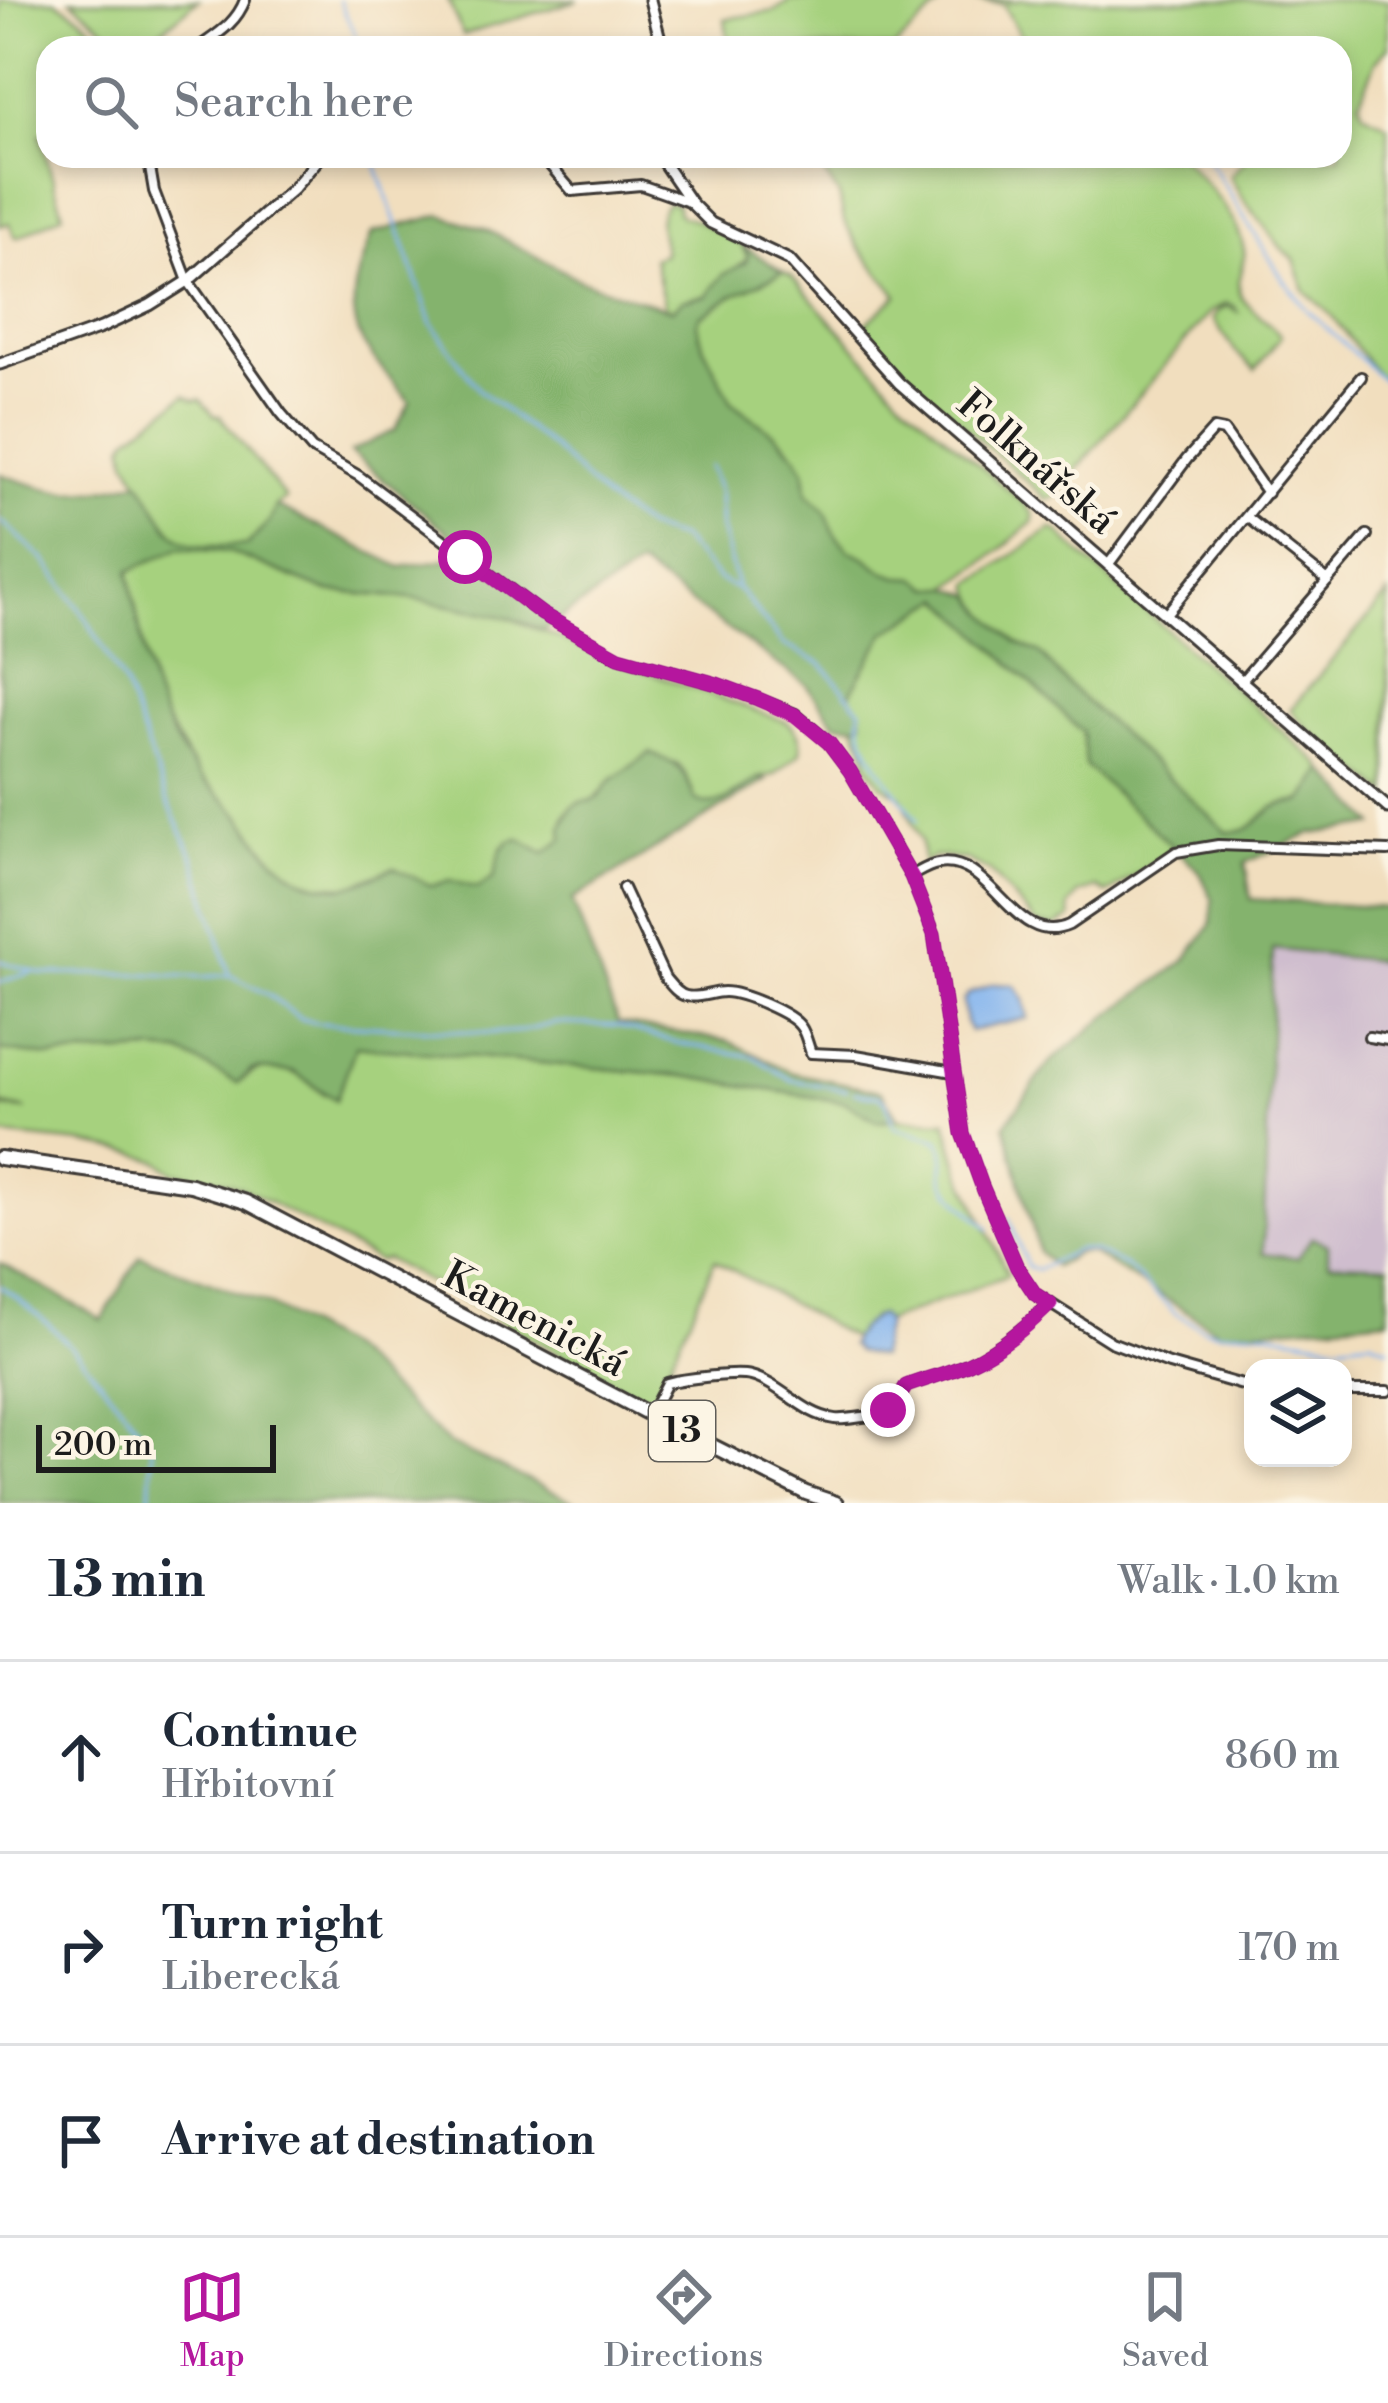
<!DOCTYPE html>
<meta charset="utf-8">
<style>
:root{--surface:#fff;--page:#f2f2f3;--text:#1f2937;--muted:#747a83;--line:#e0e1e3;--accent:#b5179e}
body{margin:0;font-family:"Libre Bodoni",serif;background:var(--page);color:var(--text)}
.controls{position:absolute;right:36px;bottom:36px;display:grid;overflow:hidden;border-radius:24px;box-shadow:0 6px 18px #0003}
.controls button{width:108px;height:108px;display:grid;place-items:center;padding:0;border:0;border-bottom:3px solid var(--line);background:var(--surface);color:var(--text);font:60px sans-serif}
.scale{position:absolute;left:36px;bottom:30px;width:240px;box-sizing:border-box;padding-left:12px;border:6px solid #1c1c1c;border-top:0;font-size:33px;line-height:42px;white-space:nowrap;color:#1c1c1c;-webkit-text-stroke:9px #fcf5e5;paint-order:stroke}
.stop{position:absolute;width:36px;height:36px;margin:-27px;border:9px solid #b5179e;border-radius:50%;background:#fff}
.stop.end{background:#b5179e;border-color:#fff;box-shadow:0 3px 12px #0008}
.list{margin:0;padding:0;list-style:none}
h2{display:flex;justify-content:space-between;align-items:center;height:156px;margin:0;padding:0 48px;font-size:51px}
h2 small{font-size:39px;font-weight:400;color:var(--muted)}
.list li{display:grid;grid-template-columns:78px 1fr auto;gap:36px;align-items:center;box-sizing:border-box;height:192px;padding:0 48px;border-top:3px solid var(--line)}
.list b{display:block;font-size:45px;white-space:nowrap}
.list p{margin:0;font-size:39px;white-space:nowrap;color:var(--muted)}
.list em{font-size:39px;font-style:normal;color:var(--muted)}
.icon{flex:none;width:66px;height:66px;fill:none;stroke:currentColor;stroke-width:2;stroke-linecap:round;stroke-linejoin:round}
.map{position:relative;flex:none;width:1388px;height:1503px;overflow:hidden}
.search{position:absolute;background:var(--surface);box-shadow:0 6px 18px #0003;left:36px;right:36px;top:36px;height:132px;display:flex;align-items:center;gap:30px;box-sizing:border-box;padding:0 42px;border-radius:36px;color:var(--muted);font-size:45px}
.sheet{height:732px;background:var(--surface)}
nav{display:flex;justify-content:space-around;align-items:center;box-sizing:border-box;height:168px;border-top:3px solid var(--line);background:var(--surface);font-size:33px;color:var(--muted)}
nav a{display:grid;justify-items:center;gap:6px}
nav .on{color:var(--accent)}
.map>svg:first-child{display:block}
.industrial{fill:#cfbdce}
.green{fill:#a6d17e;stroke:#61764d;stroke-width:3}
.forest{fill:#84b36d;stroke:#506844;stroke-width:3}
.water{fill:#83b4ee;stroke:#506885;stroke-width:3}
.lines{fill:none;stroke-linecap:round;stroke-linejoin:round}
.stream{stroke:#83b4ee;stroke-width:3}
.minor-casing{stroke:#3c3934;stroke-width:14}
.tertiary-casing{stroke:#3c3934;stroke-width:15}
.primary-casing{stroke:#3c3934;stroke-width:18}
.minor{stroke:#fff;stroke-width:8}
.tertiary{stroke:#fff;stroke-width:9}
.primary{stroke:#fff;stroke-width:12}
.route{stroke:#b5179e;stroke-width:15}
.labels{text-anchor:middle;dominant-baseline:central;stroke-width:9;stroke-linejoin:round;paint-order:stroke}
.shield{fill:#fcf5e5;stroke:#5f5d58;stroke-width:3}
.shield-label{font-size:36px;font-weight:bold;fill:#1c1c1c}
.street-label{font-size:39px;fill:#1c1c1c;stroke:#fcf5e5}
</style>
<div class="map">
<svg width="1388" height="1503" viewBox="0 0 1388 1503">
<rect width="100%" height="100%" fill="#fcf5e5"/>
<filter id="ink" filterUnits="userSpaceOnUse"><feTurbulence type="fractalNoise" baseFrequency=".00833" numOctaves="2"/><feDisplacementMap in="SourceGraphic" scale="24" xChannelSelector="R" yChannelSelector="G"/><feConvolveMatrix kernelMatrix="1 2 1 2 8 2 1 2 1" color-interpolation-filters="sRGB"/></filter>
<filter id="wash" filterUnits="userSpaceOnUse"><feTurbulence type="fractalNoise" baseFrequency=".004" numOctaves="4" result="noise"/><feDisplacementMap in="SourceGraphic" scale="48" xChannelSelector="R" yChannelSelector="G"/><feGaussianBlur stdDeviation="2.7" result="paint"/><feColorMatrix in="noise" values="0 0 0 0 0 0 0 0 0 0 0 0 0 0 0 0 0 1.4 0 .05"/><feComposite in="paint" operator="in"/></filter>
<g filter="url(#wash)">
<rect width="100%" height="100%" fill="#f1debe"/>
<path class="industrial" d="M1273,949L1388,962V1060H1382L1388,1090V1265L1327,1263L1263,1254Z"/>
<path class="green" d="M0,0H55L81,17L114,48H48V133L40,135L63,214L19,237H15L9,223L0,226Z
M71,0H198L162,30L137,46L122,43Z
M448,0H579L463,35Z
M790,0H955L942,4L894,48H729L725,19L775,11Z
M967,0H1010L1008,3L1021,0H1388V47L1376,61L1359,102L1363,112L1388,125V385L1370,366L1332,316L1304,290L1294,259L1282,249L1241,196L1230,176L1249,156H1340V48H1126L1124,42L1116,48H1027L1003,4Z
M817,156H1181C1204,183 1238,214 1244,250C1247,266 1234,281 1241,296C1247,308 1272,324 1281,336L1255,370L1235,351L1213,319L1219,310L1228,306L1237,311L1234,306L1226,303L1209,313L1053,498L1047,499L903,372L864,330L865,324L898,295L859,248L844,221L839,195L819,166Z
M668,202L677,205V211L681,216C700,219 721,235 740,243L748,258L734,270L723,275L706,297L694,298L673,310L665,307L653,258L664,254C663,236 652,217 668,202Z
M783,272L791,276L900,397L1025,504L1033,514V522L999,551L949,587L938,589L930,588L917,578H898L884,572L866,558L849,550L835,535L824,511L807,493L805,471L795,454L784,441L732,403L703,346L697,324L700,317L732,296Z
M185,395L194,400L200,399L214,415L220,416L286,499L278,504L271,519L248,545C229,546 207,551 190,545C165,536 141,482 127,460L125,446L128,438Z
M1051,529L1056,530L1084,557L1321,765L1323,773L1303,800C1293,804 1280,803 1272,808C1254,822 1254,833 1227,832L1066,683C1057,673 1049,662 1039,653C1033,649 1027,648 1021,645C1003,636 974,603 971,584Z
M179,548L230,552L326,591L411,598L510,618L600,655L787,722C798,730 802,741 800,753L774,775L759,778L719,804L706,806L695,800C691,789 687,773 678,765C667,757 624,771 614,778C605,784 603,794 594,799C585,805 575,803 568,812C562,820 563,830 563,840L544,853L533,846L502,848L494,877L477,888L444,883L432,886L421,883L394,868L351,886L320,885L300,879L283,868L268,854L241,816L199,776L162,715L148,676L129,571Z
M1388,594V794L1309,730L1290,710Z
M942,598L1083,732L1086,766L1175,849L1107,894L1097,888L1078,894L1069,907L1071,918L1054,927L1037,924L989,871L966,860L946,857H934L923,863L921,841L901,796L881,784L867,764V754L855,725L862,722L849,695L885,633Z
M356,1046L684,1076L844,1102L877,1121L898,1119L946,1121L961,1173L1008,1275L886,1322L880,1315L872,1317L852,1338L715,1260L664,1376L649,1402L386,1259L378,1261L245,1189L217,1179L173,1172L158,1161L135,1153L81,1143L0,1135V1107L27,1110L0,1104V1050L50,1057L150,1051L180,1053L238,1083C269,1054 297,1070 324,1095Z"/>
<path class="forest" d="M441,215L485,229L582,281L668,309L672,310L683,300L706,296L723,275L746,262L748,255L744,246L783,272L732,296L700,317L697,324L703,346L732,403L775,434L795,454L805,471L807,493L825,511L835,535L849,550L866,558L884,572L898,577L917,578L931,588L949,587L973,595L987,614L1016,642L1040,653L1066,683L1227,832C1254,833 1254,822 1272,809C1280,803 1293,804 1303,801L1324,770L1375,825L1310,834L1245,863L1251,899L1388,908V962L1273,949L1263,1253L1298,1258L1312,1237L1328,1245V1263L1388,1265V1319L1220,1332L1090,1252H1078L1054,1267L1039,1252L1005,1125L1050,1062L1105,1018L1185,961L1211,925L1213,900L1199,871L1086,766L1082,732L942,598L885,633L849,695L861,710L862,722L855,725L835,723L807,685L639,566L543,630L510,618L411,598L326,591L230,552L179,548L129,571C142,643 149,711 195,771C208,788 228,799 241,817C268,853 291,888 342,887C359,886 377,873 394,868L432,886L450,880L477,888L494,877C499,860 499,839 520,839L544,853L563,839L562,827L572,807L580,802L591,801L599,797L609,782L650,753C683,767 682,766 695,800C717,813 740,790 759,778L767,780L572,900L618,1023L728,1041L793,1073L881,1091L898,1119L877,1121L844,1102L684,1076L356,1046L336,1100L294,1072L258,1069L251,1070L238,1083L180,1053L150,1051L50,1057L0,1050V474C63,496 75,497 140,481C178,543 172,549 248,545L271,519L276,506L401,567L448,559L467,548L350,452L395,430L410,402C397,385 365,352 359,334C346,299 360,266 372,233Z
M140,1256L267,1304L350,1351L449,1444L578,1503H0V1263L102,1320Z"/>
<path class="water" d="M993,984L1014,985L1024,999L1028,1018L970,1031L966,1023L963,1001L968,994Z
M880,1315L886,1322L879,1357L857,1352L850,1345C854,1333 868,1318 880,1315Z"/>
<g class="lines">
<path class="stream" d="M339,0L361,48
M373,156L432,324L479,390L553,448L605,499L647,528L681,539L719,580L739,590L783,644L822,664L861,710C855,746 898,793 918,821
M1206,156L1281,276L1306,309L1388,385
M709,466L719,492L721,528L737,586
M0,520L44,559L86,618L125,686L166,798L195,860L229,972
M0,961L43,974H146L203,977L230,975L269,995L299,1018L316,1023L489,1033L523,1031L556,1023L618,1026L678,1043L754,1057L791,1080L847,1090
M0,982L32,972
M854,1092L879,1096L886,1101L894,1127L938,1140C949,1154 941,1161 943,1177C945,1192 978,1218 989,1229
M1009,1218L1028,1268L1037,1270L1078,1249L1094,1251L1126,1266L1176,1314L1204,1329L1219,1332L1262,1331L1338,1344L1371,1340L1388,1347
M0,1286C62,1327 100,1380 146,1437L152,1451L150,1503"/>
</g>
</g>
<g filter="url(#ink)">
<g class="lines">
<g class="minor-casing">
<path id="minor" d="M507,46V48
M198,48C217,34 236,24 245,0
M148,156L154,191L188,281L281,413L312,449L359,476L542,614L619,657L717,684L758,699L795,714L829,743L850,771L911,876L934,934L963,1133L982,1186L1017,1267L1035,1294L1111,1342L1169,1364L1253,1388
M542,156L572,191L641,185L689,202
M1247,517L1328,581
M1108,565L1187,459L1214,429L1224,431L1267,493
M1166,614L1361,377
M1241,682L1367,535
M911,876C919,872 929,865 938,864C992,854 1014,950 1069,925L1176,852L1218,845L1388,851
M623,888L665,978C670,984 677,994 686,996C698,999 712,992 724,992C741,992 792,1013 801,1027C806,1034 808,1045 811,1053L856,1055L953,1072
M1369,1037L1388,1040
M1343,1391H1388
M651,1414L667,1383C682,1379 736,1372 751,1376C781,1384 803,1415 835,1419C843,1420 854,1418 863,1417C886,1415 895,1405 906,1386C922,1380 937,1376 953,1370C991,1356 1021,1331 1050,1304"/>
</g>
<g class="tertiary-casing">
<path id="tertiary" d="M650,0L659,35L657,48
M497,156L508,159L518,156
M659,156L691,203L711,223L789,260L899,383L1388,808
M0,364L101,328L150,305L188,281L293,189L321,156"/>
</g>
<g class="primary-casing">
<path id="primary" d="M0,1158L191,1185L246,1202L651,1415L806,1493L836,1503"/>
</g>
<use href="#minor" class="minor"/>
<use href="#tertiary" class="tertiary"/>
<use href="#primary" class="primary"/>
</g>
</g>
<g class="lines" filter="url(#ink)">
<path class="route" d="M465,557L542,614L619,657L717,684L758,699L795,715L829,743L850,771L911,876L934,934L963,1133L982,1186L1017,1267L1035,1294L1050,1304C1021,1332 991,1356 953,1370C937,1376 922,1380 906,1386L896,1403L888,1410"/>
</g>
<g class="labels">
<rect class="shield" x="649" y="1401" width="66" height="60" rx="9"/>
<g class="shield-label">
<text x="682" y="1431">13</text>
</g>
<g class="street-label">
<text transform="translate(1036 463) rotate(41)">Folknářská</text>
<text transform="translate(534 1320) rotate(28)">Kamenická</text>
</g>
</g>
</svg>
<div class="controls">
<button><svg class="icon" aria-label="layers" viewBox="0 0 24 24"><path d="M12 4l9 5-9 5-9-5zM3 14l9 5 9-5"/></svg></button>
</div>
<div class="scale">200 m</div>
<div class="stop" style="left:465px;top:557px"></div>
<div class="stop end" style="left:888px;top:1410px"></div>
<div class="search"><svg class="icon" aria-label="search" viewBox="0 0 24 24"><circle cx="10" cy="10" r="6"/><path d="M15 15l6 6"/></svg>Search here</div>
</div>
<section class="sheet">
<h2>13 min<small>Walk · 1.0 km</small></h2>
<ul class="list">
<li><svg class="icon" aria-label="ahead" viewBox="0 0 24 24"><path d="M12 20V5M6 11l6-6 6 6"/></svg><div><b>Continue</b><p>Hřbitovní</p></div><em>860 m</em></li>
<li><svg class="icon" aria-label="right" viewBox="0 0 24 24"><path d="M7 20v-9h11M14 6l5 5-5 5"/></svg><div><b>Turn right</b><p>Liberecká</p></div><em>170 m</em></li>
<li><svg class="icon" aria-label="arrive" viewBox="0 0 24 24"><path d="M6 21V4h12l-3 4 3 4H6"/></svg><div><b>Arrive at destination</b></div></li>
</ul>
</section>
<nav>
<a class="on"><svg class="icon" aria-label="map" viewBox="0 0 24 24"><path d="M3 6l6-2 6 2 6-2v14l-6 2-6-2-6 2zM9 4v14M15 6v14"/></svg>Map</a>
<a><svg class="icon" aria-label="directions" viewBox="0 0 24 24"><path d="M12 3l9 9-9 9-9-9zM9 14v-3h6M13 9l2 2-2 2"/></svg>Directions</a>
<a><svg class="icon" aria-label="saved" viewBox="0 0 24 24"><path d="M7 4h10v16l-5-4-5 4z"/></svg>Saved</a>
</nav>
